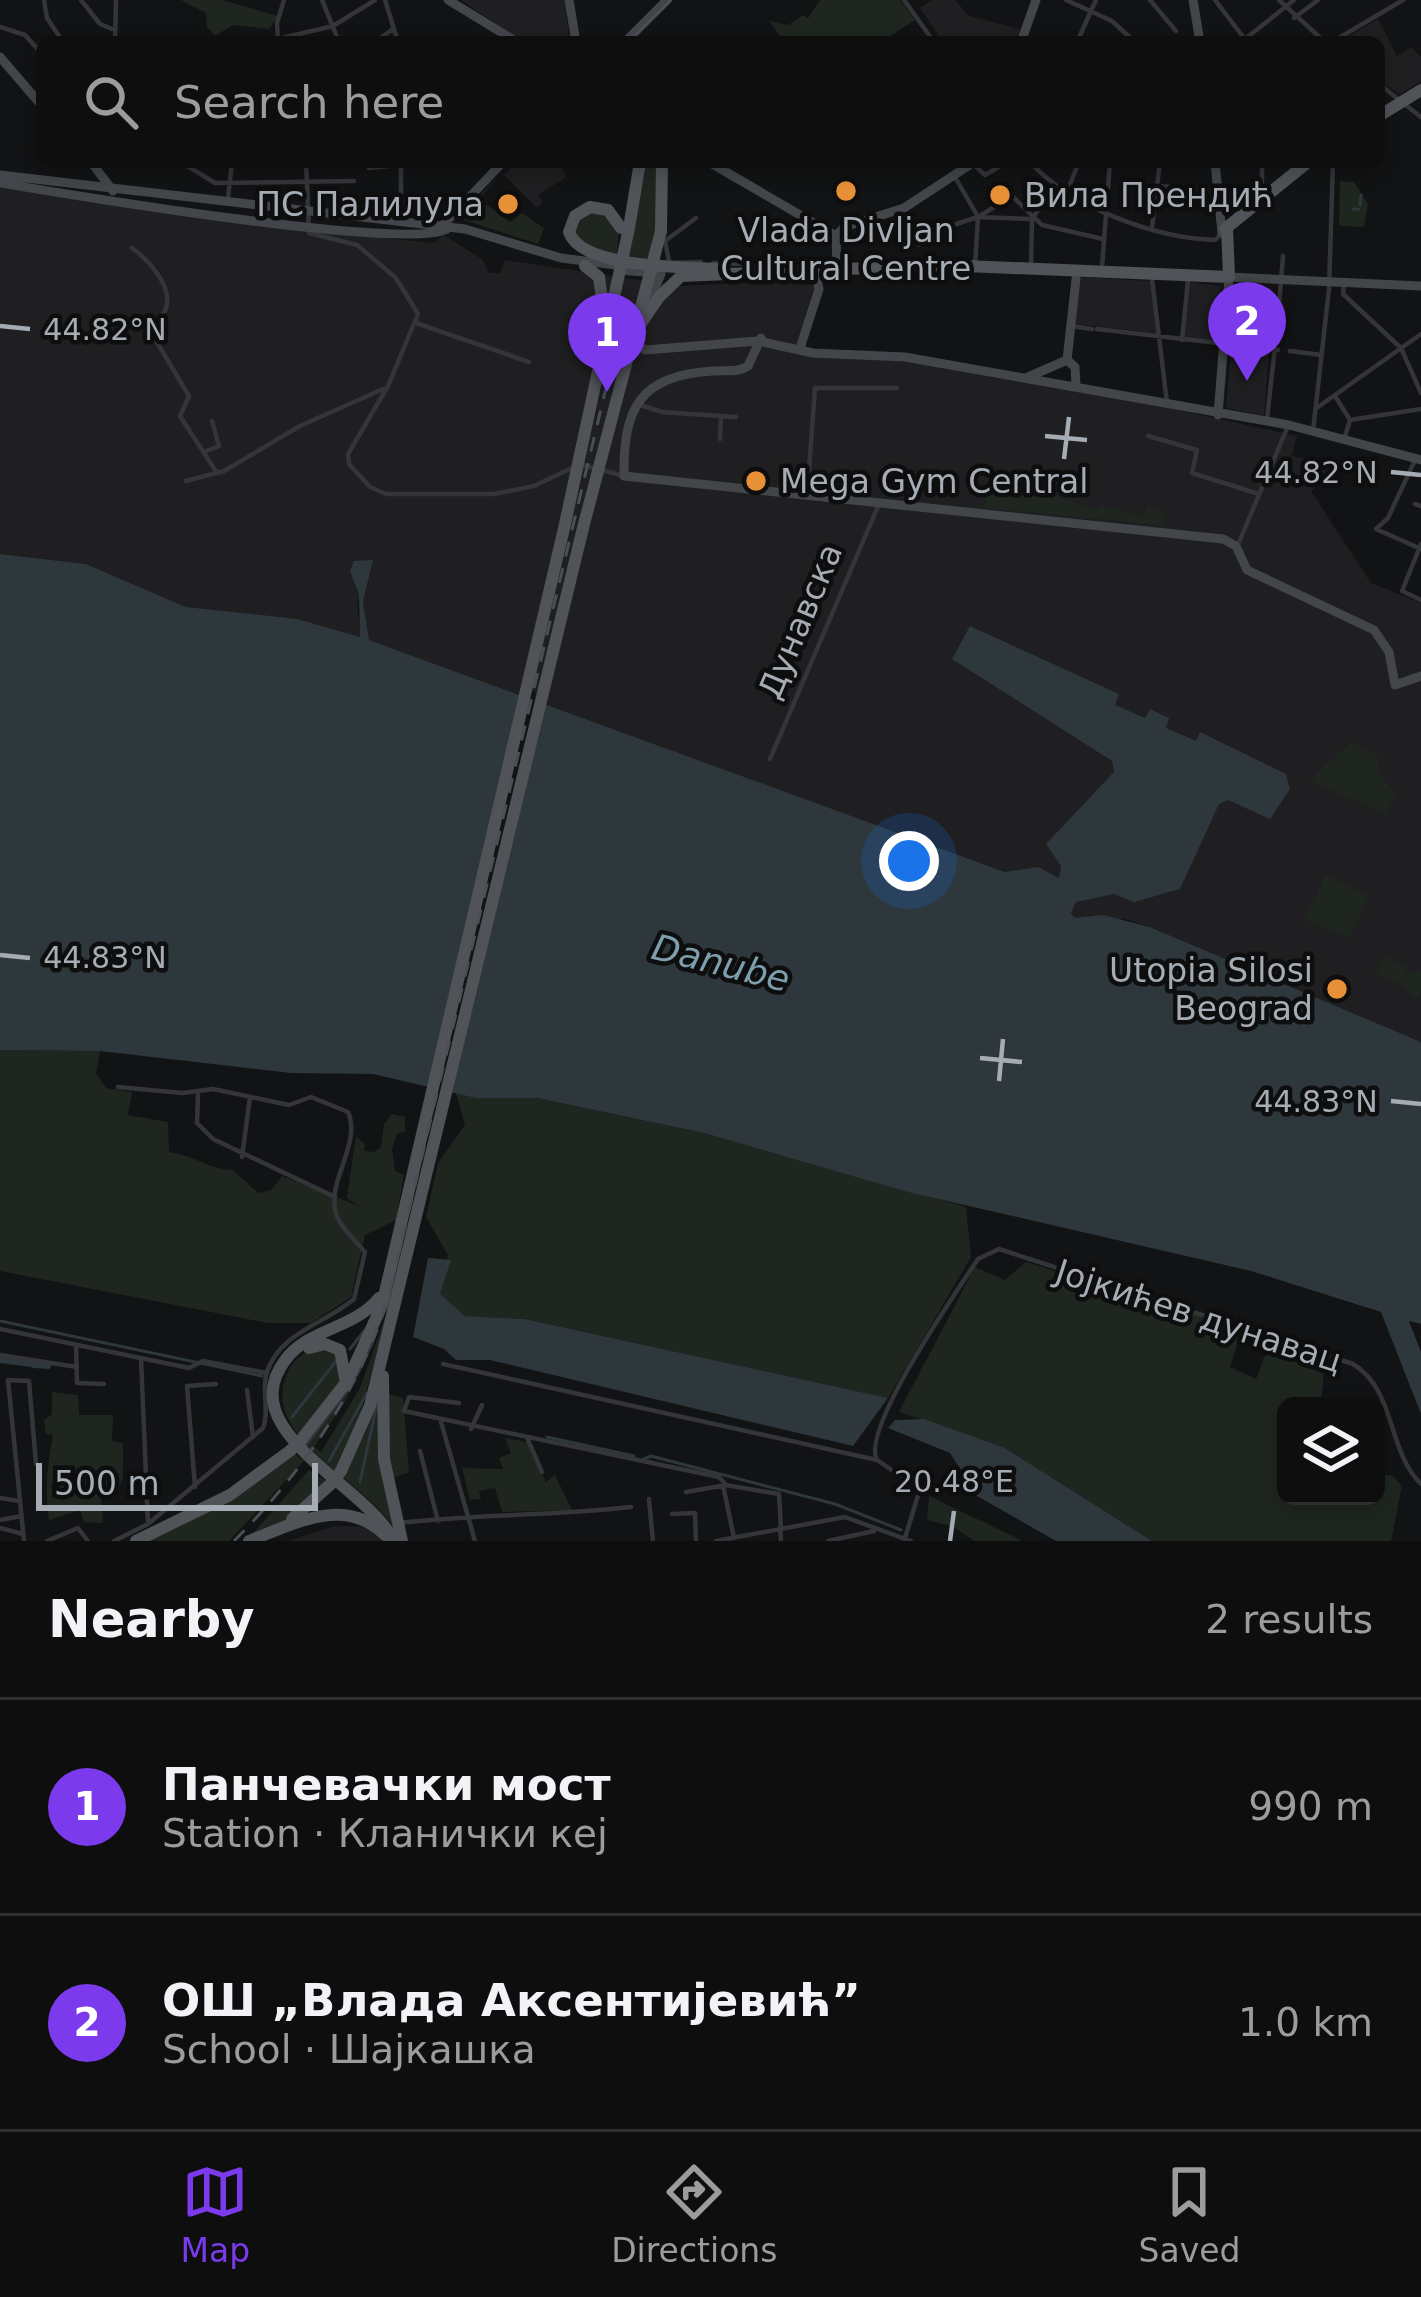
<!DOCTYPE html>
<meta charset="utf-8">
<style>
:root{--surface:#0e0e0f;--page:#171718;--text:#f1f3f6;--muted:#9b9c9e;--line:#2e2e2f;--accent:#7c3aed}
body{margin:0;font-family:"DejaVu Sans",sans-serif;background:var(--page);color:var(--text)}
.controls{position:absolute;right:36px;bottom:36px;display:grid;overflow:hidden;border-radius:18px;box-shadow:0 6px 18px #0003}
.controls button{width:108px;height:108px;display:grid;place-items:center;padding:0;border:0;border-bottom:3px solid var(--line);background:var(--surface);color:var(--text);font:60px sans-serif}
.scale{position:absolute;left:36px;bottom:30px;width:282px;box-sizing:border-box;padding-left:12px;border:6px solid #a5acb4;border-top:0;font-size:33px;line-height:42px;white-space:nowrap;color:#a5acb4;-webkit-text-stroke:9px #0e0e0f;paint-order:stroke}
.you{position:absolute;left:909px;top:861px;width:42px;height:42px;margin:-30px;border:9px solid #fff;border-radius:50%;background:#1a73e8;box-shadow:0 0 0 18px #1a73e833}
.badge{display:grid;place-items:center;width:78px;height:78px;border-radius:50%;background:var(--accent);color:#fff;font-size:39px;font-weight:700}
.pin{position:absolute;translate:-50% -99px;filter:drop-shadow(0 3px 6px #0008)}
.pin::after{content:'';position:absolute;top:63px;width:42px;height:36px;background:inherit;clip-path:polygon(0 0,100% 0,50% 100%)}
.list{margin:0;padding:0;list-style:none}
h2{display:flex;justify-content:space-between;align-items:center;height:156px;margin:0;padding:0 48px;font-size:51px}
h2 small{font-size:39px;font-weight:400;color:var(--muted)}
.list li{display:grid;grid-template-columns:78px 1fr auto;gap:36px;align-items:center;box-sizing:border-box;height:216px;padding:0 48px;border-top:3px solid var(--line)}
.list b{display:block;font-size:45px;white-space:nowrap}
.list p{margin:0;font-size:39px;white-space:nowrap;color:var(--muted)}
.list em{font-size:39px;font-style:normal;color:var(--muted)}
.icon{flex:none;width:66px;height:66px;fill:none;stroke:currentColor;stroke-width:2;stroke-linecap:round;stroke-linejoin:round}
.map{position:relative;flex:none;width:1421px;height:1541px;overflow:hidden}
.search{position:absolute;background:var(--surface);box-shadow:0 6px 18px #0003;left:36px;right:36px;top:36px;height:132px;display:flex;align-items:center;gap:30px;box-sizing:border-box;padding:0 42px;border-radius:18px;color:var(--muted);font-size:45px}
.sheet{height:588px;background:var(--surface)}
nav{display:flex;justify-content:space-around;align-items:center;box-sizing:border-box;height:168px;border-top:3px solid var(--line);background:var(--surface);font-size:33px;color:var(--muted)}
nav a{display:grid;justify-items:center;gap:6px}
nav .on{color:var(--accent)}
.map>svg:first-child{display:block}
.built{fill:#1f1f21}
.green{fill:#1f261f}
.water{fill:#2d373c}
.pier{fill:#121314}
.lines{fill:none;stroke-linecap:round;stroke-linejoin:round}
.stream{stroke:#2d373c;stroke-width:3}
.canal{stroke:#2d373c;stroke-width:6}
.street{stroke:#343539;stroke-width:4.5}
.secondary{stroke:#424549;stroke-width:9}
.primary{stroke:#505358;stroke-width:12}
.tram{stroke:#4b4e52;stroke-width:3}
.rail{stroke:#4b4e52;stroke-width:3;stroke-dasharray:15 12;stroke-linecap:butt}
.secondary-bridge{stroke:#424549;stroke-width:9}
.primary-bridge{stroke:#505358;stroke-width:12}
.ticks{fill:none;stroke:#a5acb4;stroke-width:4.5}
.poi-dot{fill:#e79038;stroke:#0e0e0f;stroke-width:4.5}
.labels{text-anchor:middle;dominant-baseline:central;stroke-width:9;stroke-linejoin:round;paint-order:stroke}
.poi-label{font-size:33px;fill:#a5acb4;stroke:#0e0e0f;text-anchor:start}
.street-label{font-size:33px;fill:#a5acb4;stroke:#0e0e0f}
.water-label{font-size:36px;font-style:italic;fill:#7d9ead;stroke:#0e0e0f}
.ticks-label{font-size:30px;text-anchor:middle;fill:#a5acb4;stroke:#0e0e0f;stroke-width:9;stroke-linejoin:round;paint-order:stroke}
</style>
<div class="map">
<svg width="1421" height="1541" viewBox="0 0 1421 1541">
<rect width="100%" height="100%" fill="#121314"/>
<path class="built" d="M461,0H564L570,41L514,36Z
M932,0H955L969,16L1020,29L1015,42H943L920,8Z
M1378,19L1397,56L1411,47L1421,57V81L1400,95L1379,80V42H1339Z
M517,162H559L566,177L538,195L543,202L537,208L504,175Z
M0,188L296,229L433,243L444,235L483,260L489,273H500L505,260L678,286L812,280L815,286L794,351L883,357L1073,387L1297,436L1292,456L1343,465L1311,491L1371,583L1421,603V1042L1150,927L1125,919L1075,918L1038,867L1006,872L369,640L363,602L373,562L357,604L361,637L186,607L86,564L0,554Z
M1080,277L1150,281L1157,333L1074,324Z
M1189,282L1221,286L1216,341L1184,338Z
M1231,350L1269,354L1264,416L1226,408Z
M335,1526L368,1527L385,1541H288Z"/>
<path class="green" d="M181,0H222L278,16L269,29L233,25L215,36L207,27L206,13Z
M820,0H900L915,20L881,42H785L769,21L788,25L803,15L808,18Z
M643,162H661L654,259L628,256Z
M500,175L471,208L476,211L484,203L510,222L522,213L544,228L538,244L461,219V214Z
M1340,181L1354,182L1368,204L1364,227L1339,226Z
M602,210L619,228L617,255L578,246L573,227L581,215Z
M1002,479L1097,510L1101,505L1143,518L1148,505L1166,513L1161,525L985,508L987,487L1000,489Z
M1351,742L1377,754L1380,775L1396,793L1385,814L1310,780Z
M1326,875L1369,896L1349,938L1305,920Z
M1384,956L1408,966L1404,976L1421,970V992L1415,999L1400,984L1375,974Z
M0,1050L100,1051L96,1074L106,1088L132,1092L128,1115L168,1122L169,1152C194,1155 207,1169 233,1170L258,1193L271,1190L282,1176L359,1206L347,1198L356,1136L365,1144L364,1151L374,1152L381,1147L384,1124L392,1114L405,1117V1132L397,1133L392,1149L395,1171L404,1175L396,1220L365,1235L351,1297L311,1323H268L0,1271Z
M456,1093L536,1098L704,1133L966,1207L971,1257L888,1398L526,1319L464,1316L439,1294L448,1255L426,1217L438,1163L465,1125Z
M1026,1262L1242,1329L1230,1367L1256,1379L1271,1340L1325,1361L1321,1406H1286V1496H1376V1473L1393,1476L1402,1486L1391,1541H1152L1005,1448L899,1412L975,1267L1005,1280Z
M388,1310L345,1472L367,1429L379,1377L396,1531C367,1480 256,1437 288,1372C298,1351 314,1348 334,1348L344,1379L372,1342L346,1400L314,1447L321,1452L360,1388Z
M52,1392L78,1395L79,1415H113L112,1441L123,1443V1477L117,1493L101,1495L103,1523L84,1522L80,1510L49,1520C44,1487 48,1465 53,1435L46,1434L44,1420L52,1414Z
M387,1394L403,1398L409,1472L391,1479Z
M505,1438L527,1442L546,1482L555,1475L572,1510L502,1512L495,1488L479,1491L481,1499L470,1500L462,1468L503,1469L499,1458L511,1453Z
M294,1453L304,1461L229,1541H148L248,1489Z
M309,1470L330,1483L287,1522L248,1539Z
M929,1496L1023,1541H974L954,1527L927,1520Z"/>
<path class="water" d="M0,554L86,564L186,607L297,619L360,637L359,594L350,571L354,561L373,560L363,602L369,640L1005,872L1038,867L1059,878L1061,866L1046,844L1114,772L1112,761L952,659L970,626L1119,694L1115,705L1145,718L1150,709L1169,718L1166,728L1196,741L1200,732L1286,774L1290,789L1270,819L1228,800L1219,804L1180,889L1134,902L1114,894L1076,902L1071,913L1075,918L1103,915L1150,927L1421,1042V1324L1409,1321L1421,1352V1414L1381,1312L1251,1271L908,1192L704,1133L537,1098H476L373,1074L291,1073L100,1051L0,1050Z
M428,1258L451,1260L440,1294L465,1316L525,1319L888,1398L853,1446L490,1360H456L444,1349L413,1337Z
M924,1419L1005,1448L1152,1541H1056L977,1496L950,1453L888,1428L895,1420Z"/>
<path class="pier" d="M526,689L543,695L446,1097L429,1093Z"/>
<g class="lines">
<path class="stream" d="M1360,205L1361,195
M1353,209H1359
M0,1321L262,1376
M350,1349L364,1331
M357,1375L372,1344
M292,1417L336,1361
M547,1437L634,1456
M306,1445L349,1388
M644,1459L651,1456L835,1504L901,1530
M329,1461L367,1393
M360,1482L377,1404"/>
<path class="canal" d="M0,1360L32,1364
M34,1365L48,1366"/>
<path class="street" d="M44,0L47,18L63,42
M81,0L100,24L112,29
M322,0L339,42
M385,0L398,42
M904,0L934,42
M1066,0L1112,21L1135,42
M1150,0L1176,31
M1215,0L1247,42
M1279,0L1325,42
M1294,18L1318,0
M0,27L25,35L42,54
M278,39L333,26L375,0
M1245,39L1294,0
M115,42L116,0
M278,42L277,23L284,0
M375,42L393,29
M1077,42L1096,0
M1332,42L1403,0
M1379,84L1421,117
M181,162L215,183L354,181
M306,162L309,233L357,245L396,278L418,314L388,386L348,454L349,464L370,487L386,494H494L534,486L572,468
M401,162V201
M1030,162C1071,207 1154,238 1215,240L1222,233
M1262,162V196
M973,164L985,175L1007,162
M369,168L401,165
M955,177L978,217L975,266
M1158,186L1218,191
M1066,194L1079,162
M228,198L232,162
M904,208L919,245
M334,211L415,201L450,216
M978,217L1012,196L1042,225L1103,239
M1152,227L1160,162
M916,237L978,217L1032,219
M132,248C147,259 173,285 166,308C163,317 154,324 152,334L189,396L180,416L217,473
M669,261L665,241L696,218
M666,263L701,262
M713,263L749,264L759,270
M1031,263L1032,219L1055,186
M1102,267L1110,162
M1152,279L1167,403
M1344,285L1343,294L1401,348L1421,393
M416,323L529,362
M1071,326L1092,329
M1097,329L1278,350
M1182,340L1188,280
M1276,343L1283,256
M1290,351L1322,355
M1335,396L1350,420L1344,440
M637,404L662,412L736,417
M1318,407L1421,334
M1267,419L1275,347
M1350,420L1421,409
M1313,431L1329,289L1333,162
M1148,436L1197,450L1192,473L1259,494
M720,439L721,417
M204,452L219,446L212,421
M1416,458L1388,518L1376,529L1421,549
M583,465L624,476
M186,481L224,471L300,426L383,389
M807,497L815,388H897
M1415,504L1421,506
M1421,544L1402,591L1421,600
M1237,547L1288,426
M770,759L879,504
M198,1095L197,1123L213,1139L335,1197
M242,1157L250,1097
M0,1329L189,1368L203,1361L267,1373
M76,1345L77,1383L104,1384
M0,1355L77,1367
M141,1358L148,1524
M443,1364L877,1460L920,1489L905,1538
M247,1390L253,1437
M459,1403L409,1397L404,1411L719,1477L726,1485
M441,1422L475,1541
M471,1429L482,1405
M528,1440L542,1472
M420,1451L438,1521
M877,1460C860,1430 957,1291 978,1259L999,1249L1353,1364C1396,1390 1387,1451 1421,1484
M723,1485L734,1538
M195,1487L187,1386L216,1384
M686,1492L726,1485L779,1494L781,1528
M0,1498L19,1501
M649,1499L653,1541
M672,1514L695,1513L696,1541
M0,1520L21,1516
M398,1523C475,1514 553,1516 631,1507
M0,1528L23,1534
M780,1528L781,1541
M24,1541L8,1380L29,1381L36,1464
M47,1541L78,1528L88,1541
M114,1541L148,1524L263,1428C270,1411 261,1390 267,1372C280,1332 325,1324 354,1299L365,1252C356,1241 341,1228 336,1214C326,1181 362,1144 348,1112L311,1097L289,1105L213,1089L182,1093L118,1087
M716,1541L845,1517L911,1541
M828,1541L874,1531"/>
<path class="secondary" d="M448,0L517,42
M569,0L576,42
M1193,0L1200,42
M625,42L667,0
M1021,42L1036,0
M0,57L42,106
M91,162L113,191
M709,162L836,236
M1215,162L1222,233
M0,175L465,229L561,258L616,265
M0,183C66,194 406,251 447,229
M441,227L503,162
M836,236L844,227L904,208L974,162
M836,236L837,271
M619,270L656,273
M647,307L661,274
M641,329L638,345L645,350L758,341L813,353L905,357L1289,425L1421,460
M801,345L819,289L817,279L807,273
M1067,360L1076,279
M1067,360L1075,367L1076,386
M748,366C738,373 726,370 713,371C640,375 623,408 624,476L1223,539L1236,546L1247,570L1374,630L1389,652L1395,685L1421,676
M1028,377L1067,360
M1218,415L1229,277L1421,286"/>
<path class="primary" d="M1379,116L1421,90
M621,228L608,210L590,207L575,216L569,232C581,268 681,267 717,269
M629,228L640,162
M1225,229L1308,162
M661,231L662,162
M585,266L599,277L606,329
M659,297L681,276L942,265L1229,277L1227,227
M379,1298C354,1329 310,1328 286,1359C230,1432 365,1483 394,1541
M309,1348L325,1344L340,1350L345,1378
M383,1376L384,1459L402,1541
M301,1440L348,1380L382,1305L565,524
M341,1471L370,1406L583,528
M292,1519L333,1482
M136,1541L230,1495L291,1450
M249,1541C293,1524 345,1495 385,1535"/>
<path class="tram" d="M628,42L671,0"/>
<path class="rail" d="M234,1541C302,1472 357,1395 387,1302L618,338"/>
<path class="secondary-bridge" d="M748,366L761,338"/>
<path class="primary-bridge" d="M642,322L659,297
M565,524L629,228
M583,528L661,231
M291,1450L301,1440
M333,1482L341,1471"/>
</g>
<path class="ticks" d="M0,326L30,329M1045,436L1087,440M1064,459L1069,417M1391,472L1421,475M0,955L30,958M980,1058L1022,1062M999,1081L1003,1039M1391,1101L1421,1104M950,1541L954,1511"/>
<g class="poi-dot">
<circle cx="846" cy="191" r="12"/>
<circle cx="1000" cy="195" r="12"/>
<circle cx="508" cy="204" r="12"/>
<circle cx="756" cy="481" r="12"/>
<circle cx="1337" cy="989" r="12"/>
</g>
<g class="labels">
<g class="poi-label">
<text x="1024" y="195">Вила Прендић</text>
<text x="484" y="204" text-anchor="end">ПС Палилула</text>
<text x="846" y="230" text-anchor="middle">Vlada Divljan<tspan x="846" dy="38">Cultural Centre</tspan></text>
<text x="780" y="481">Mega Gym Central</text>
<text x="1313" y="970" text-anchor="end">Utopia Silosi<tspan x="1313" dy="38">Beograd</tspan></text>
</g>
<g class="street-label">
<text transform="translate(800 621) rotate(-67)">Дунавска</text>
<text transform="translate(1199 1316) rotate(18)">Јојкићев дунавац</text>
</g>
<g class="water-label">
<text transform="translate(721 963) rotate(14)">Danube</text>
</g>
</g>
<g class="ticks-label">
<text x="105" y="340">44.82°N</text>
<text x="1316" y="483">44.82°N</text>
<text x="105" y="968">44.83°N</text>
<text x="1316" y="1112">44.83°N</text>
<text x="954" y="1492">20.48°E</text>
</g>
</svg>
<div class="controls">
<button><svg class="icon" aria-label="layers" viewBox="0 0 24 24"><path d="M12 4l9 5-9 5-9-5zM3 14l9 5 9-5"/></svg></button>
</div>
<div class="scale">500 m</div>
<div class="you"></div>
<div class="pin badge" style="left:607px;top:392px">1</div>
<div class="pin badge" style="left:1247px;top:381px">2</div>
<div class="search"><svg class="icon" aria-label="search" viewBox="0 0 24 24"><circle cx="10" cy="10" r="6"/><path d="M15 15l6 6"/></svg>Search here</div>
</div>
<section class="sheet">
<h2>Nearby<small>2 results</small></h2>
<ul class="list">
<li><span class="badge">1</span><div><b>Панчевачки мост</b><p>Station · Кланички кеј</p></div><em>990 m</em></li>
<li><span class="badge">2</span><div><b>ОШ „Влада Аксентијевић”</b><p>School · Шајкашка</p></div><em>1.0 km</em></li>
</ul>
</section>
<nav>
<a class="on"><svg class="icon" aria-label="map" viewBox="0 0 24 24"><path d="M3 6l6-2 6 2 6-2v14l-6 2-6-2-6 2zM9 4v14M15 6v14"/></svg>Map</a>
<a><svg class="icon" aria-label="directions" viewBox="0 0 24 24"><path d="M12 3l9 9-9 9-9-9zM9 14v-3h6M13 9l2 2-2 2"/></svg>Directions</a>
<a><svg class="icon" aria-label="saved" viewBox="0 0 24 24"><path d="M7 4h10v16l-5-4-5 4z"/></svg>Saved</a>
</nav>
